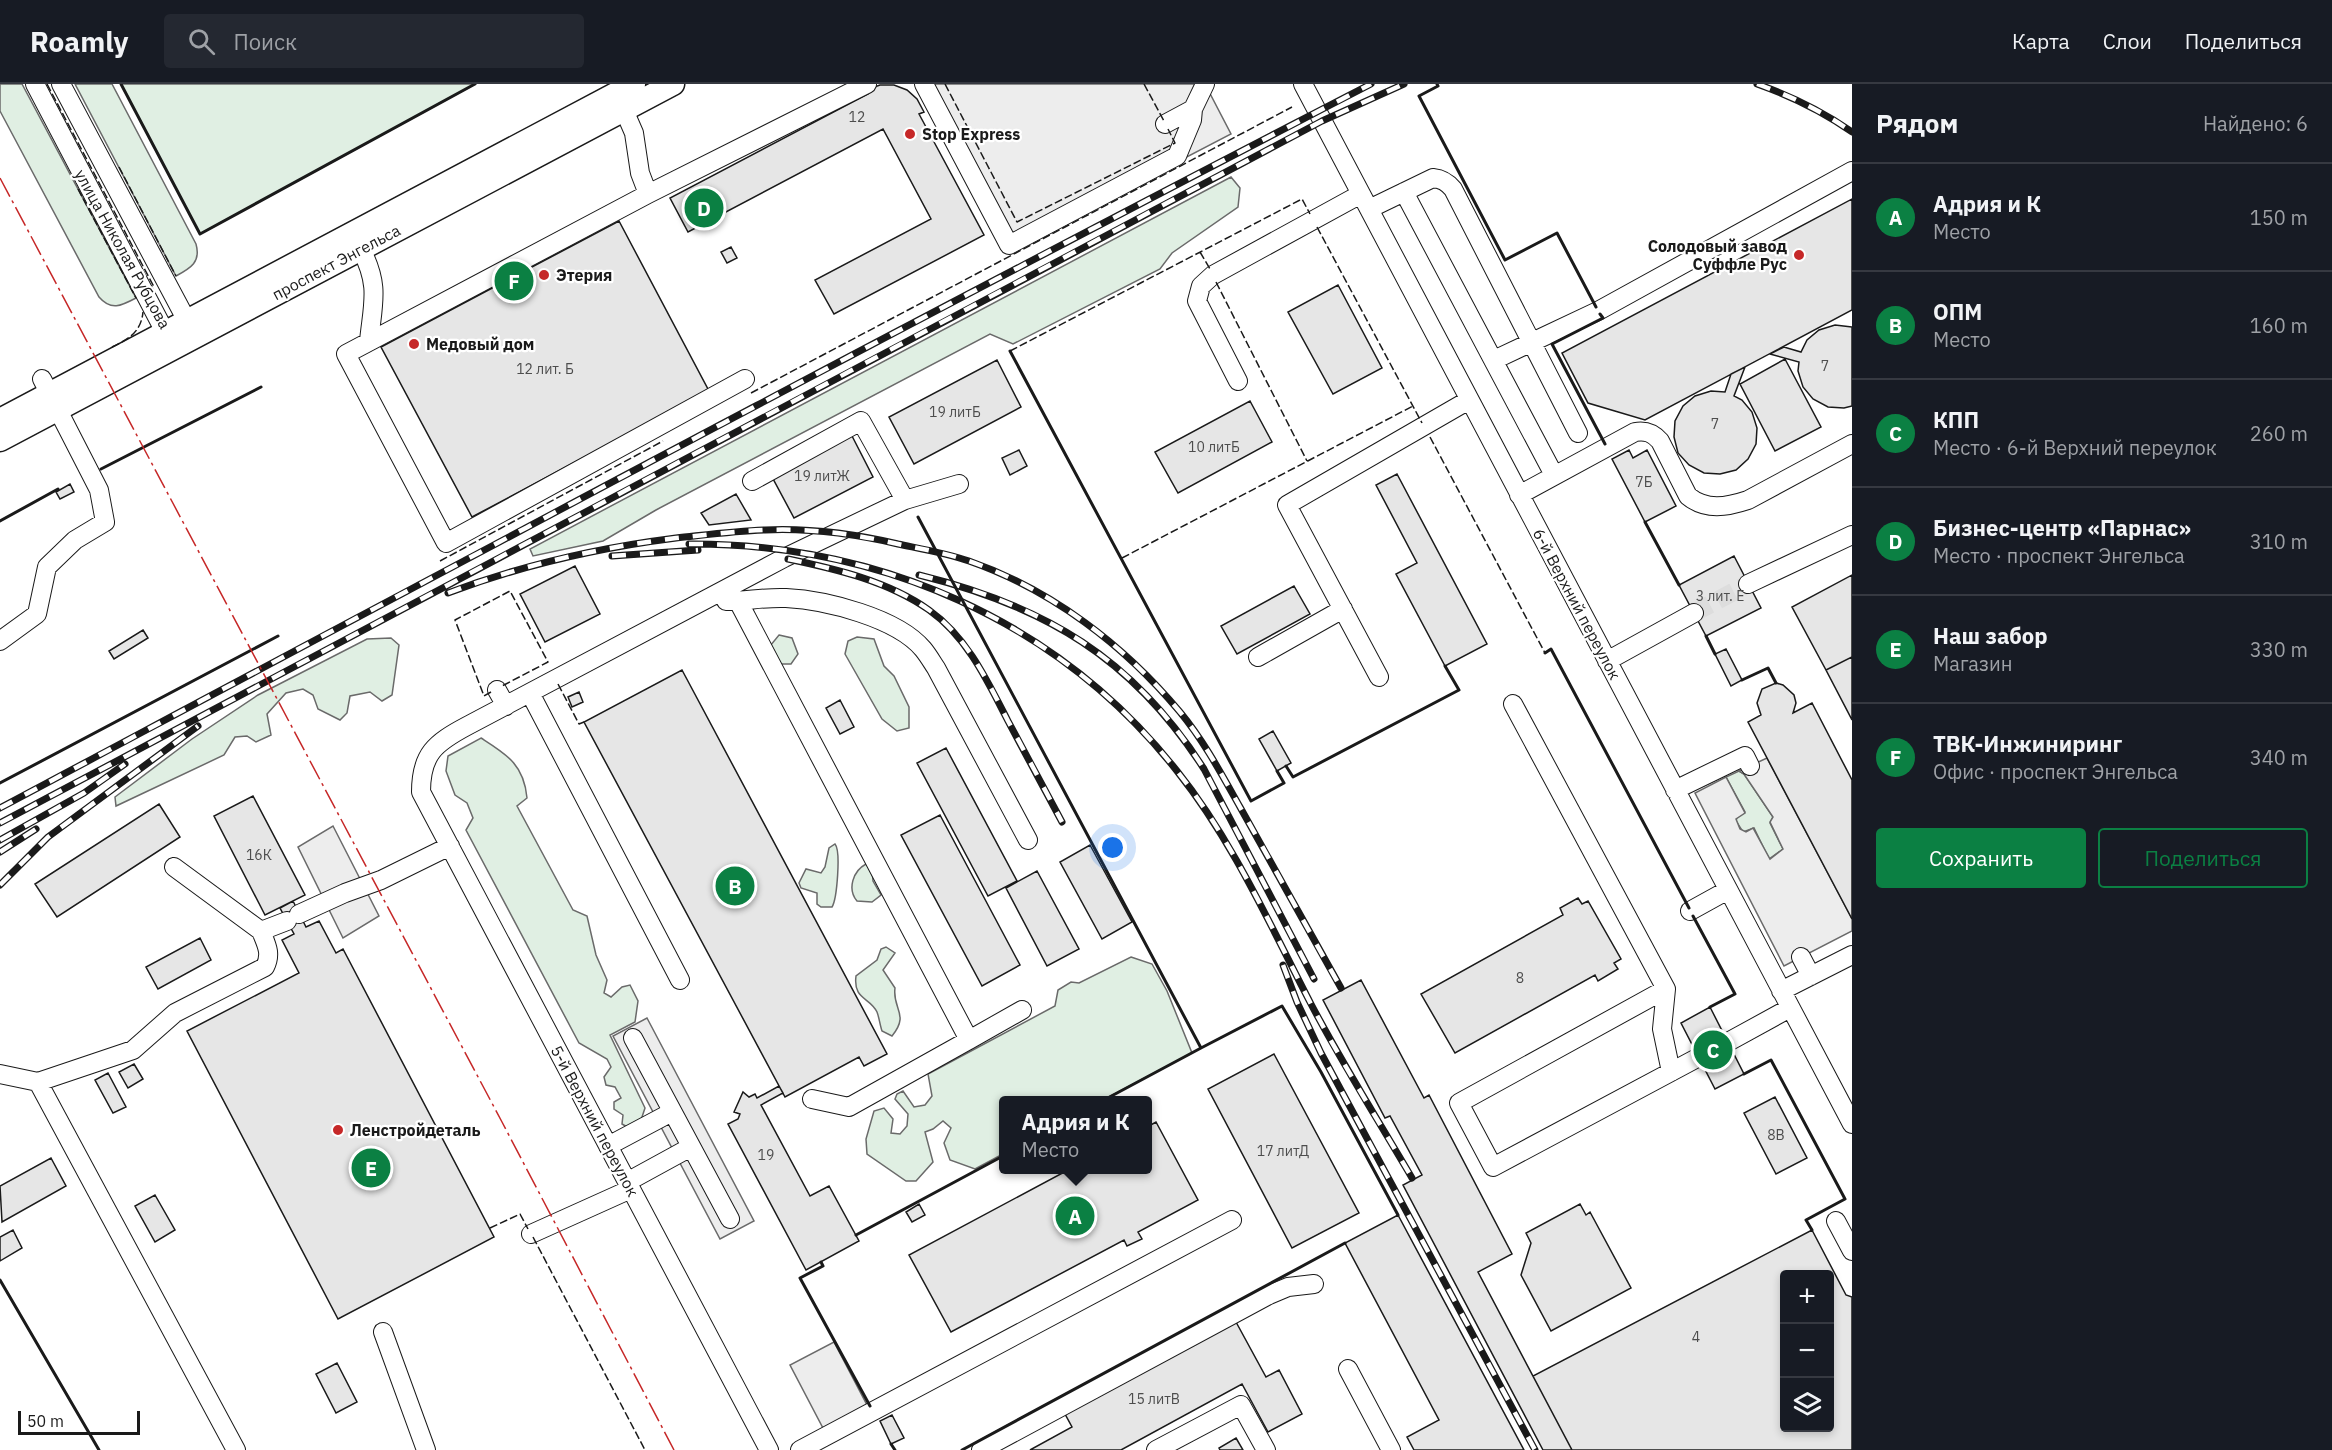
<!DOCTYPE html>
<html lang="ru">
<meta charset="utf-8">
<style>
:root{--surface:#171b24;--page:#242831;--text:#f1f3f6;--muted:#9ea1a6;--line:#363941;--accent:#0b8043}
body{margin:0;font-family:"IBM Plex Sans",sans-serif;background:var(--page);color:var(--text)}
.controls{position:absolute;right:18px;bottom:18px;display:grid;overflow:hidden;border-radius:6px;box-shadow:0 3px 9px #0003}
.controls button{width:54px;height:54px;display:grid;place-items:center;padding:0;border:0;border-bottom:2px solid var(--line);background:var(--surface);color:var(--text);font:30px sans-serif}
.scale{position:absolute;left:18px;bottom:15px;width:122px;box-sizing:border-box;padding-left:6px;border:3px solid #1a1a1a;border-top:0;font-size:16px;line-height:21px;white-space:nowrap;color:#1a1a1a;-webkit-text-stroke:4px #fff;paint-order:stroke}
.you{position:absolute;left:1113px;top:764px;width:21px;height:21px;margin:-15px;border:4px solid #fff;border-radius:50%;background:#1a73e8;box-shadow:0 0 0 9px #1a73e833}
.badge{display:grid;place-items:center;width:39px;height:39px;border-radius:50%;background:var(--accent);color:#fff;font-size:20px;font-weight:700}
.pin{position:absolute;translate:-50% -50%;border:3px solid #fff;box-shadow:0 2px 6px #0006}
.popup{position:absolute;left:999px;top:1012px;width:153px;height:78px;box-sizing:border-box;display:grid;place-content:center;border-radius:6px;background:var(--surface);filter:drop-shadow(0 2px 4px #0005);font-size:20px;white-space:nowrap;color:var(--muted)}
.popup b{font-size:22px;color:var(--text)}
.popup::after{content:'';position:absolute;left:50%;top:100%;margin-left:-12px;border:12px solid transparent;border-top-color:var(--surface)}
.list{margin:0;padding:0;list-style:none}
h2{display:flex;justify-content:space-between;align-items:center;height:78px;margin:0;padding:0 24px;font-size:26px}
h2 small{font-size:20px;font-weight:400;color:var(--muted)}
.list li{display:grid;grid-template-columns:39px 1fr auto;gap:18px;align-items:center;box-sizing:border-box;height:108px;padding:0 24px;border-top:2px solid var(--line)}
.list b{display:block;font-size:22px;white-space:nowrap}
.list p{margin:0;font-size:20px;white-space:nowrap;color:var(--muted)}
.list em{font-size:20px;font-style:normal;color:var(--muted)}
.actions{display:flex;gap:12px;padding:18px 24px}
.actions a{flex:1;padding:14px 0;border:2px solid var(--accent);border-radius:6px;text-align:center;font-size:21px;color:var(--accent)}
.actions .main{background:var(--accent);color:#fff}
.icon{flex:none;width:33px;height:33px;fill:none;stroke:currentColor;stroke-width:2;stroke-linecap:round;stroke-linejoin:round}
.map{position:relative;flex:none;width:1852px;height:1366px;overflow:hidden}
header{display:flex;align-items:center;gap:36px;box-sizing:border-box;height:84px;padding:0 30px;background:var(--surface);border-bottom:2px solid var(--line)}
header strong{font-size:28px}
nav{display:flex;gap:33px;margin-inline-start:auto;font-size:21px}
.search{width:420px;height:54px;background:var(--page);display:flex;align-items:center;gap:15px;box-sizing:border-box;padding:0 21px;border-radius:6px;color:var(--muted);font-size:22px}
main{display:flex}
aside{flex:1;background:var(--surface)}
.map>svg:first-child{display:block}
.green{fill:#e0efe3;stroke:#6a6a6a;stroke-width:1.5}
.parking{fill:#ededed;stroke:#6a6a6a;stroke-width:1.5}
.building{fill:#e6e6e6;stroke:#1a1a1a;stroke-width:1.5;fill-rule:evenodd}
.lines{fill:none;stroke-linecap:round;stroke-linejoin:round}
.minor-tunnel{stroke:#ddd;stroke-width:18;stroke-dasharray:18 9;stroke-linecap:butt}
.minor-casing{stroke:#1a1a1a;stroke-width:20}
.major-casing{stroke:#1a1a1a;stroke-width:25}
.minor{stroke:#fff;stroke-width:18}
.major{stroke:#fff;stroke-width:22}
.rail-casing{stroke:#1a1a1a;stroke-width:7}
.rail{stroke:#fff;stroke-width:4.5;stroke-dasharray:14;stroke-linecap:butt}
.fence{stroke:#1a1a1a;stroke-width:1.5;stroke-dasharray:8 3;stroke-linecap:butt}
.wall{stroke:#1a1a1a;stroke-width:3}
.power{stroke:#c62828;stroke-width:1.5;stroke-dasharray:21 4.5 3 4.5;stroke-linecap:butt}
.poi-dot{fill:#c62828;stroke:#fff;stroke-width:2}
.labels{text-anchor:middle;dominant-baseline:central;stroke-width:4.5;stroke-linejoin:round;paint-order:stroke}
.number-label{font-size:14px;fill:#4d4d4d}
.poi-label{font-size:16px;font-weight:bold;fill:#1a1a1a;stroke:#fff;text-anchor:start}
.street-label{font-size:16px;fill:#1a1a1a;stroke:#fff}
</style>
<header>
<strong>Roamly</strong>
<div class="search"><svg class="icon" aria-label="search" viewBox="0 0 24 24"><circle cx="10" cy="10" r="6"/><path d="M15 15l6 6"/></svg>Поиск</div>
<nav><a>Карта</a><a>Слои</a><a>Поделиться</a></nav>
</header>
<main>
<div class="map">
<svg width="1852" height="1366" viewBox="0 0 1852 1366">
<rect width="100%" height="100%" fill="#fff"/>
<path class="green" d="M0,0H22L136,214C121,222 111,227 99,213L0,27Z
M75,0H112L196,160C201,178 191,184 176,192Z
M121,0H475L200,150Z
M1231,93L1240,104L1238,123L1172,169L1160,185L1013,260L990,250L656,426L603,457L533,472L530,465Z
M779,551L792,554L798,570L791,580H780L770,562Z
M857,553L874,555L884,582L894,592L909,623V644L897,647L882,635L845,570L848,557Z
M391,554L399,561L392,611L382,617L370,608L350,612L347,629L340,636L318,625L313,611L303,605L286,609L267,630L271,651L256,658L247,652L235,653L224,671L116,722L115,713L192,655L258,611L367,555Z
M481,654C506,670 524,680 527,714L517,722L573,826L587,832L596,871L607,896L604,909L611,913L622,903L630,901L638,917L635,938L610,951L645,1024L641,1036L629,1044L622,1040L623,1031L614,1025V1018L621,1014L615,1003L606,1001L604,993L611,983L607,975L579,959L466,746L473,734L467,719L455,711L446,687L448,672Z
M1739,687L1744,690L1773,733L1770,739L1783,765L1769,775L1754,744L1743,748L1736,737L1737,733L1745,728L1726,693Z
M835,760C841,767 837,815 832,823H821L817,820V809L801,804L799,799L806,785L821,789L825,783L829,764Z
M866,780L872,785L873,797L881,811L872,818L857,817C847,805 853,787 866,780Z
M886,863L895,869L883,886L895,904C892,925 910,930 892,952L882,947C880,941 879,933 877,928C870,913 853,916 856,892L877,876L881,865Z
M1131,873L1152,880L1167,907L1192,969L1103,1016H1003V1070L975,1085L950,1076L944,1059L951,1044L943,1037L933,1045L925,1048L933,1078L916,1097H906L867,1070L866,1055L874,1027L884,1024L893,1035L891,1049L900,1050L907,1042L908,1030L895,1015L897,1010L903,1007L914,1023L925,1021L932,1012L928,990L1055,922L1058,906L1071,898L1079,899Z"/>
<path class="parking" d="M921,0H1205L1231,50L1008,166Z
M1767,674L1852,835V847L1784,882L1695,709L1726,693L1745,729L1736,735L1740,745L1746,748L1753,744L1770,775L1783,765L1770,738L1773,733L1744,690L1739,687Z
M333,742L379,832L343,854L298,763Z
M647,934L754,1137L720,1155L613,952Z
M834,1258L868,1323L824,1346L790,1281Z"/>
<path class="building" d="M880,1H894L907,6L917,15L924,28L919,30L984,151L834,230L815,196L931,135L883,45L688,148L670,114L868,10L866,6Z
M1852,115V226L1645,336L1588,319L1562,269Z
M619,137L709,307L472,433L381,263Z
M731,163L737,174L727,179L721,168Z
M1338,201L1382,284L1333,310L1288,228Z
M1835,241L1852,243V322L1844,324L1828,323L1813,315L1803,303L1798,287L1799,278L1770,270L1784,263L1801,268L1807,256L1819,246Z
M1785,275L1821,343L1775,367L1740,300Z
M997,276L1021,323L914,380L889,333Z
M1745,283L1734,312L1742,316L1752,328L1757,344L1756,360L1748,375L1736,386L1720,390L1704,389L1689,381L1678,369L1674,353L1675,337L1683,322L1695,312L1711,307L1725,308L1731,290Z
M1250,317L1272,358L1178,409L1155,368Z
M851,350L873,393L794,434L771,391Z
M1019,366L1027,382L1010,391L1002,374Z
M1629,366L1633,374L1647,366L1676,422L1645,438L1612,375Z
M1397,390L1487,560L1445,582L1396,490L1417,479L1376,401Z
M70,400L74,408L60,415L56,408Z
M736,410L751,436L709,441L701,429Z
M1734,472L1761,524L1706,552L1679,501Z
M575,482L600,530L545,558L520,510Z
M1852,491V573L1826,586L1792,523Z
M1294,502L1310,530L1237,570L1221,542Z
M143,546L148,554L114,575L109,567Z
M1726,565L1742,596L1731,602L1715,570Z
M1852,573V636L1826,586Z
M682,586L887,970L864,982L859,973L785,1013L584,638Z
M1776,599L1783,601L1794,611L1796,619L1793,629L1812,619L1852,696V835L1748,638L1761,631L1757,619L1762,605Z
M579,608L583,618L572,623L568,613Z
M840,616L854,643L840,650L826,624Z
M1273,647L1291,679L1277,687L1259,655Z
M946,664L1017,797L988,812L917,679Z
M253,712L305,811L265,831L214,732Z
M159,720L180,753L57,833L35,800Z
M940,731L1020,881L982,902L901,751Z
M1090,761L1132,838L1102,855L1060,778Z
M1037,787L1079,865L1047,882L1006,804Z
M1578,814L1582,820L1588,817L1621,875L1614,879L1618,885L1598,897L1595,891L1455,969L1421,910L1563,831L1560,824Z
M293,817L306,843L319,837L336,869L343,865L494,1153L338,1235L187,947L299,889L282,856L294,850L280,824Z
M200,854L211,876L158,905L146,883Z
M1361,896L1424,1014L1429,1011L1512,1170L1478,1188L1572,1366H1543L1403,1101L1422,1091L1390,1032L1385,1034L1323,916Z
M1710,923L1744,990L1715,1005L1681,939Z
M1274,970L1359,1129L1292,1164L1208,1005Z
M134,980L143,995L128,1004L119,988Z
M108,989L126,1023L113,1029L95,996Z
M779,1002L783,1009L761,1021L810,1112L829,1102L859,1157L806,1186L728,1040L738,1035L740,1030L734,1028L743,1008L749,1013L755,1010L757,1014Z
M1775,1013L1807,1074L1776,1090L1744,1029Z
M1156,1038L1198,1116L1138,1148L1142,1155L1127,1162L1124,1156L951,1248L909,1171L1068,1086H1147V1043Z
M51,1074L66,1102L2,1138L0,1102Z
M155,1111L175,1146L155,1158L135,1122Z
M919,1120L925,1131L912,1138L906,1128Z
M1580,1120L1586,1131L1590,1128L1631,1204L1551,1247L1521,1191L1531,1159L1526,1149Z
M1398,1131L1524,1366H1414L1407,1353L1439,1336L1345,1159Z
M13,1146L22,1164L0,1177V1153Z
M1812,1146L1846,1211L1852,1213V1366H1572L1533,1292ZM1784,1190H1830V1344H1784Z
M1236,1238L1266,1293L1279,1286L1302,1330L1268,1348L1242,1300L1121,1366H1030L1072,1343L1065,1330Z
M337,1279L357,1318L336,1329L316,1290Z
M892,1331L904,1354L891,1360L880,1337Z
M1236,1354L1243,1366H1220L1219,1364Z"/>
<g class="lines">
<path class="minor-tunnel" d="M1694,529L1748,500
M1699,973L1728,958"/>
<g class="minor-casing">
<path id="minor" d="M35,0L165,248L186,258L187,237L61,0
M924,0L1009,161L1177,72L1192,36L1193,25L1205,0
M1303,0L1852,1040
M624,26L634,49L640,89L648,110
M1165,40L1193,25
M1404,108L1554,391
M1369,125L1433,94C1442,95 1447,98 1453,105L1578,349
M361,165C380,202 373,218 369,257
M1494,276L1598,227L1852,87
M745,295L446,459L346,270L648,110L867,0
M1238,297L1197,217L1201,202L1213,191L1361,110
M752,397L861,337L905,416
M1519,411L1635,348C1646,346 1653,349 1660,357L1688,412C1706,427 1727,423 1748,416L1852,360
M1748,500L1852,451
M726,517C746,517 766,513 786,514C826,516 897,534 923,565C928,571 932,578 936,584L1028,756
M738,517L969,956L1022,926
M0,557L37,530L47,483L75,456L105,438L99,406L42,295
M1258,573L1343,525
M1607,577L1694,529
M1379,593L1287,421L1469,316
M497,606L506,622
M530,609L680,896
M1513,620L1666,905L1662,945L1671,988
M1675,706L1745,672L1750,682
M174,783L261,847
M1690,827L1728,806
M299,830L345,809L381,796L450,762
M1801,873L1811,892
M1666,905L1459,1019L1493,1083L1699,973
M1781,907L1852,871
M633,954L730,1135
M1728,958L1790,924
M0,990L38,998L133,966L175,929L265,883C272,869 266,860 261,847L287,837
M38,998L236,1366
M812,1015L849,1023L969,956
M608,1062L672,1028
M627,1098L691,1063
M1836,1137L1852,1167
M531,1150L631,1105
M383,1248L426,1366
M1348,1285L1391,1366
M769,1366L421,708C421,670 435,659 467,642L784,474L905,416L959,400
M800,1366L1232,1136
M981,1366L1269,1211L1288,1203L1314,1200
M1156,1366L1241,1321L1266,1366"/>
</g>
<g class="major-casing">
<path id="major" d="M0,336L634,0
M0,356L673,0"/>
</g>
<use href="#minor" class="minor"/>
<use href="#major" class="major"/>
<g class="rail-casing">
<path id="rail" d="M1757,0C1791,12 1822,27 1852,48
M689,460C878,459 1058,536 1177,687C1233,757 1270,841 1311,920C1342,979 1378,1036 1412,1094
M612,472L698,466
M788,475C836,485 888,497 929,526C967,553 987,596 1008,637C1026,670 1044,704 1062,738
M919,491C1045,522 1133,574 1204,685L1314,895
M448,509C522,481 597,464 676,454C705,451 735,447 765,446C810,444 855,450 898,460C922,465 946,469 969,477C1052,506 1124,561 1180,628C1204,657 1222,691 1240,723C1274,783 1307,844 1341,904
M0,724C456,481 912,237 1371,0
M0,739C441,505 881,270 1322,37L1404,0
M0,756L84,709L125,680
M0,768L36,745
M0,801L48,753L198,642
M1283,881L1297,918L1321,969L1535,1366"/>
</g>
<use href="#rail" class="rail"/>
<path class="fence" d="M47,0L154,203
M945,0L1017,138L1175,59L1168,45
M1144,0L1164,37
M119,83L176,192
M78,105L136,214
M1317,143L1422,339
M1200,168L1210,185
M1216,198L1307,377
M112,263C129,255 141,248 143,228
M1010,267L1302,115L1310,130
M751,309L1292,23
M1430,353L1545,569
M1122,474L1413,322
M440,477L663,357
M558,600L579,640L584,638
M491,608L484,612L455,536L510,507L548,578L502,602
M490,1144L520,1130L528,1145
M533,1153L645,1366"/>
<path class="wall" d="M121,0L200,150L475,0
M1437,0L1438,2L1419,12L1505,176L1557,149L1596,223
M1600,230L1603,234L1552,260L1605,360
M1010,267L1251,717L1284,699L1277,687
M101,385L261,303
M918,433L1201,964L1104,1016
M0,437L58,405
M1645,438L1679,501
M1706,552L1715,570
M1545,569L1551,565L1689,824
M1742,596L1768,584L1776,599
M1286,682L1293,693L1459,606L1445,582
M0,699L278,552
M1693,832L1735,910L1710,923
M1201,964L1282,922L1321,988L1398,1131
M1744,990L1771,976L1845,1115L1806,1136L1812,1146
M856,1151L1003,1072
M821,1178L823,1182L800,1194L870,1322
M0,1196L99,1366
M891,1360L895,1366
M962,1366L1345,1159"/>
<path class="power" d="M0,94L502,1038L674,1366"/>
</g>
<g class="poi-dot">
<circle cx="910" cy="50" r="6"/>
<circle cx="1799" cy="171" r="6"/>
<circle cx="544" cy="191" r="6"/>
<circle cx="414" cy="260" r="6"/>
<circle cx="338" cy="1046" r="6"/>
</g>
<g class="labels">
<g class="number-label">
<text x="857" y="33">12</text>
<text x="1825" y="282">7</text>
<text x="545" y="285">12 лит. Б</text>
<text x="955" y="328">19 литБ</text>
<text x="1715" y="340">7</text>
<text x="1214" y="363">10 литБ</text>
<text x="822" y="392">19 литЖ</text>
<text x="1644" y="398">7Б</text>
<text x="1720" y="512">3 лит. Е</text>
<text x="259" y="771">16К</text>
<text x="1520" y="894">8</text>
<text x="1776" y="1051">8В</text>
<text x="1283" y="1067">17 литД</text>
<text x="766" y="1071">19</text>
<text x="1696" y="1253">4</text>
<text x="1154" y="1315">15 литВ</text>
</g>
<g class="poi-label">
<text x="922" y="50">Stop Express</text>
<text x="1787" y="162" text-anchor="end">Солодовый завод<tspan x="1787" dy="18">Суффле Рус</tspan></text>
<text x="556" y="191">Этерия</text>
<text x="426" y="260">Медовый дом</text>
<text x="350" y="1046">Ленстройдеталь</text>
</g>
<g class="street-label">
<text transform="translate(123 165) rotate(61)">улица Николая Рубцова</text>
<text transform="translate(336 178) rotate(-28)">проспект Энгельса</text>
<text transform="translate(1577 520) rotate(62)">6-й Верхний переулок</text>
<text transform="translate(595 1037) rotate(62)">5-й Верхний переулок</text>
</g>
</g>
</svg>
<div class="controls">
<button>+</button>
<button>−</button>
<button><svg class="icon" aria-label="layers" viewBox="0 0 24 24"><path d="M12 4l9 5-9 5-9-5zM3 14l9 5 9-5"/></svg></button>
</div>
<div class="scale">50 m</div>
<div class="you"></div>
<div class="pin badge" style="left:1075px;top:1132px">A</div>
<div class="popup"><b>Адрия и К</b>Место</div>
<div class="pin badge" style="left:735px;top:802px">B</div>
<div class="pin badge" style="left:1713px;top:966px">C</div>
<div class="pin badge" style="left:704px;top:124px">D</div>
<div class="pin badge" style="left:371px;top:1084px">E</div>
<div class="pin badge" style="left:514px;top:197px">F</div>
</div>
<aside>
<h2>Рядом<small>Найдено: 6</small></h2>
<ul class="list">
<li><span class="badge">A</span><div><b>Адрия и К</b><p>Место</p></div><em>150 m</em></li>
<li><span class="badge">B</span><div><b>ОПМ</b><p>Место</p></div><em>160 m</em></li>
<li><span class="badge">C</span><div><b>КПП</b><p>Место · 6-й Верхний переулок</p></div><em>260 m</em></li>
<li><span class="badge">D</span><div><b>Бизнес-центр «Парнас»</b><p>Место · проспект Энгельса</p></div><em>310 m</em></li>
<li><span class="badge">E</span><div><b>Наш забор</b><p>Магазин</p></div><em>330 m</em></li>
<li><span class="badge">F</span><div><b>ТВК-Инжиниринг</b><p>Офис · проспект Энгельса</p></div><em>340 m</em></li>
</ul>
<div class="actions"><a class="main">Сохранить</a><a>Поделиться</a></div>
</aside>
</main>
